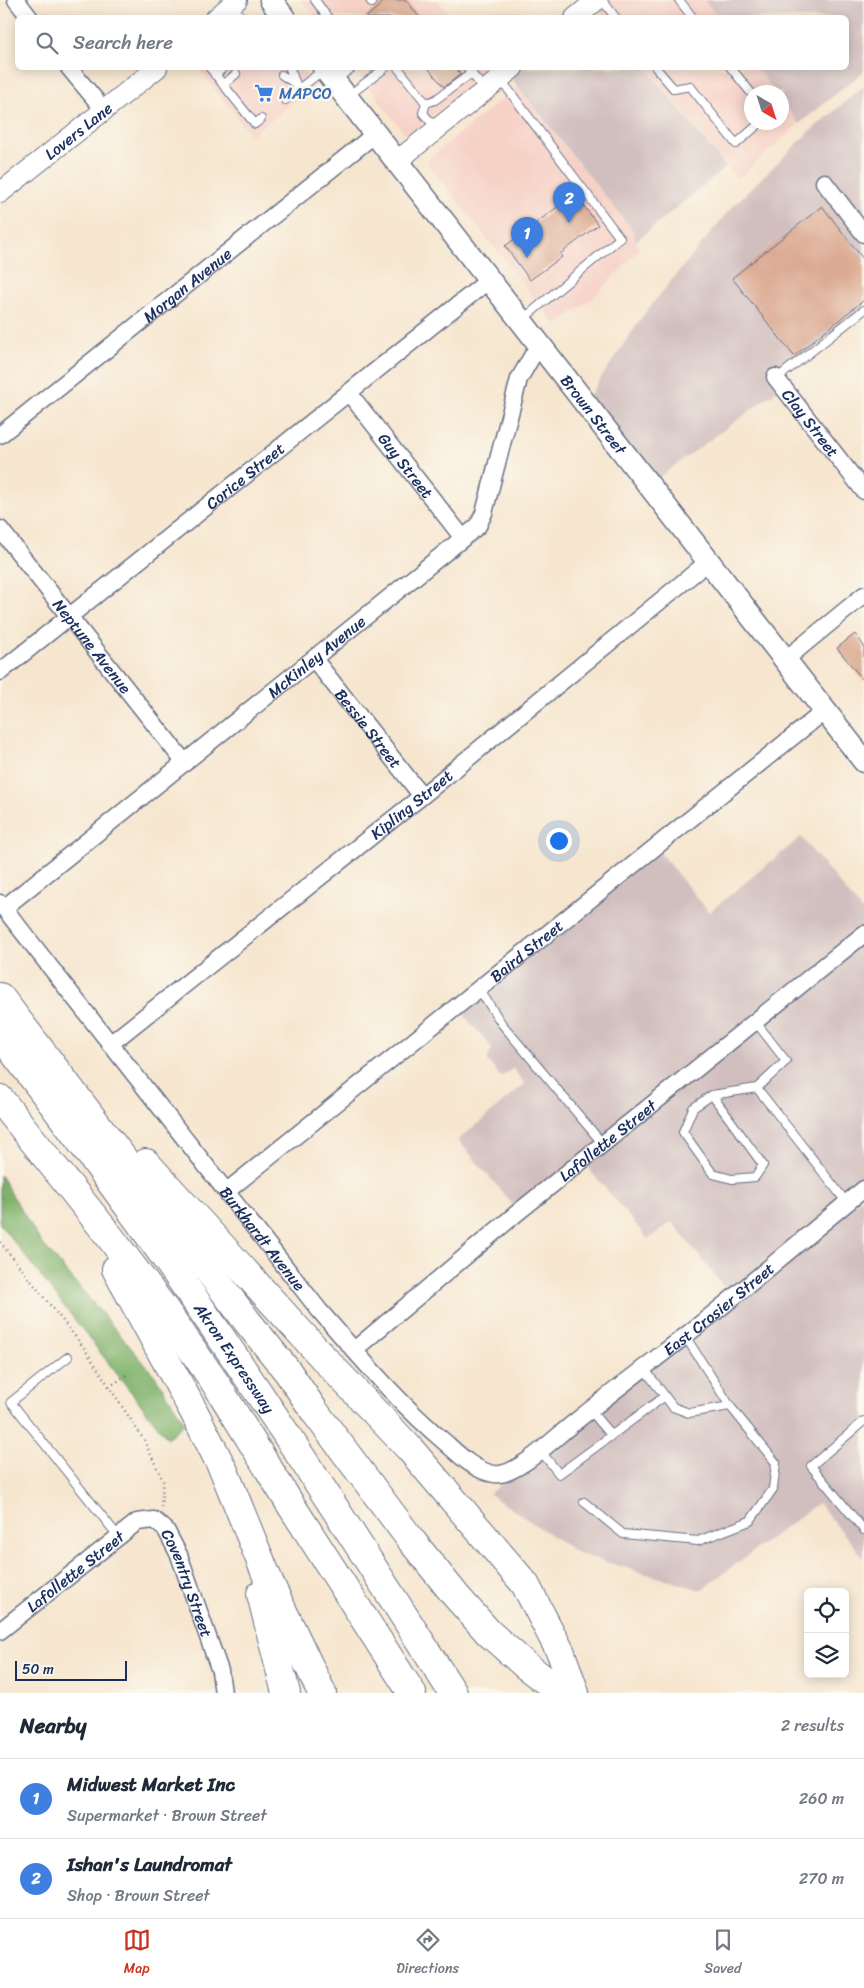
<!DOCTYPE html>
<meta charset="utf-8">
<style>
:root{--surface:#fff;--page:#f2f2f3;--text:#1f2937;--muted:#747a83;--line:#e0e1e3;--accent:#c8321e}
body{margin:0;font-family:Sriracha,sans-serif;background:var(--page);color:var(--text)}
.controls{position:absolute;right:15px;bottom:15px;display:grid;overflow:hidden;border-radius:8px;box-shadow:0 2px 12px #0003}
.controls button{width:45px;height:45px;display:grid;place-items:center;padding:0;border:0;border-bottom:1px solid var(--line);background:var(--surface);color:var(--text);font:25px sans-serif}
.compass{position:absolute;left:744px;top:85px;width:45px;height:45px;border-radius:50%;background:var(--surface);box-shadow:0 2px 12px #0003;rotate:141deg}
.scale{position:absolute;left:15px;bottom:12px;width:112px;box-sizing:border-box;padding-left:5px;border:2px solid #1b2f5e;border-top:0;font-size:14px;line-height:18px;white-space:nowrap;color:#1b2f5e;-webkit-text-stroke:4px #fbf7ec;paint-order:stroke}
.you{position:absolute;left:558px;top:840px;width:18px;height:18px;margin:-12px;border:4px solid #fff;border-radius:50%;background:#1a73e8;box-shadow:0 0 0 8px #1a73e833}
.badge{display:grid;place-items:center;width:32px;height:32px;border-radius:50%;background:var(--accent);color:#fff;font-size:16px;font-weight:700}
.pin{position:absolute;translate:-50% -41px;filter:drop-shadow(0 1px 2px #0008)}
.pin::after{content:'';position:absolute;top:26px;width:18px;height:15px;background:inherit;clip-path:polygon(0 0,100% 0,50% 100%)}
.list{margin:0;padding:0;list-style:none}
h2{display:flex;justify-content:space-between;align-items:center;height:65px;margin:0;padding:0 20px;font-size:21px}
h2 small{font-size:16px;font-weight:400;color:var(--muted)}
.list li{display:grid;grid-template-columns:32px 1fr auto;gap:15px;align-items:center;box-sizing:border-box;height:80px;padding:0 20px;border-top:1px solid var(--line)}
.list b{display:block;font-size:19px;white-space:nowrap}
.list p{margin:0;font-size:16px;white-space:nowrap;color:var(--muted)}
.list em{font-size:16px;font-style:normal;color:var(--muted)}
.icon{flex:none;width:28px;height:28px;fill:none;stroke:currentColor;stroke-width:2;stroke-linecap:round;stroke-linejoin:round}
.map{position:relative;flex:none;width:864px;height:1693px;overflow:hidden}
.search{position:absolute;background:var(--surface);box-shadow:0 2px 12px #0003;left:15px;right:15px;top:15px;height:55px;display:flex;align-items:center;gap:12px;box-sizing:border-box;padding:0 18px;border-radius:8px;color:var(--muted);font-size:19px}
.sheet{height:225px;background:var(--surface)}
nav{display:flex;justify-content:space-around;align-items:center;box-sizing:border-box;height:70px;border-top:1px solid var(--line);background:var(--surface);font-size:14px;color:var(--muted)}
nav a{display:grid;justify-items:center;gap:2px}
nav .on{color:var(--accent)}
.map>svg:first-child{display:block}
.built{fill:#f6d1c6}
.industrial{fill:#d1bfbf}
.forest{fill:#80b26c;stroke:#4e7065}
.building{fill:#dbaa93}
.lines{fill:none;stroke-linecap:round;stroke-linejoin:round}
.service-casing{stroke:#686f86;stroke-width:10}
.minor-casing{stroke:#686f86;stroke-width:19}
.tertiary-casing{stroke:#686f86;stroke-width:22}
.secondary-casing{stroke:#686f86;stroke-width:25}
.motorway-casing{stroke:#686f86;stroke-width:30}
.path{stroke:#686f86;stroke-width:2.5;stroke-dasharray:1 4;stroke-linecap:butt}
.service{stroke:#fff;stroke-width:8}
.minor{stroke:#fff;stroke-width:16}
.tertiary{stroke:#fff;stroke-width:20}
.secondary{stroke:#fff;stroke-width:22}
.motorway{stroke:#fff;stroke-width:28}
.labels{text-anchor:middle;dominant-baseline:central;stroke-width:5;stroke-linejoin:round;paint-order:stroke}
.shop-label{font-size:16px;fill:#366cbe;stroke:#fbf7ec;text-anchor:start}
.street-label{font-size:16px;fill:#1b2f5e;stroke:#fbf7ec}
</style>
<div class="map">
<svg width="864" height="1693" viewBox="0 0 864 1693">
<rect width="100%" height="100%" fill="#fbf7ec"/>
<filter id="ink" filterUnits="userSpaceOnUse"><feTurbulence type="fractalNoise" baseFrequency=".02" numOctaves="2"/><feDisplacementMap in="SourceGraphic" scale="10" xChannelSelector="R" yChannelSelector="G"/><feConvolveMatrix kernelMatrix="1 2 1 2 8 2 1 2 1" color-interpolation-filters="sRGB"/></filter>
<filter id="wash" filterUnits="userSpaceOnUse"><feTurbulence type="fractalNoise" baseFrequency=".0096" numOctaves="4" result="noise"/><feDisplacementMap in="SourceGraphic" scale="20" xChannelSelector="R" yChannelSelector="G"/><feGaussianBlur stdDeviation="1.12" result="paint"/><feColorMatrix in="noise" values="0 0 0 0 0 0 0 0 0 0 0 0 0 0 0 0 0 1.4 0 .05"/><feComposite in="paint" operator="in"/></filter>
<g filter="url(#wash)">
<rect width="100%" height="100%" fill="#f6e6cf"/>
<path class="built" d="M301,0H438L452,17H315Z
M597,0H704L718,17H604L593,3Z
M198,68H300L314,85L251,136Z
M354,68H490L491,69L411,133L405,134Z
M645,68H756L775,92H752V122H782V101L799,124L737,179Z
M517,87L633,231L639,250L593,298L556,325L428,164V159Z"/>
<path class="industrial" d="M704,0H864V71L799,124L782,101V92H775L756,68H846V18L718,17Z
M513,68H645L726,167L636,241L633,231L507,73Z
M864,86V210L853,219L864,234V309L775,377L782,387L650,484L585,402L644,314L731,208L807,134Z
M801,837L864,913V1189L732,1297L672,1222L648,1239L582,1161L517,1213L509,1200L458,1140L525,1084L513,1068L501,1077L487,1060L492,1048L457,1007L655,847L709,912Z
M864,1197V1558L818,1503L701,1590L579,1554L489,1494Z"/>
<path class="forest" d="M0,1175L41,1242L155,1376L185,1423L167,1438L0,1224Z"/>
<g id="blocks">
<path class="building" d="M386,0H406L420,18H365Z
M428,68H455L461,74L444,87Z
M575,194L598,225L560,254L562,257L530,280L505,246Z
M822,206L864,260V300L794,356L732,278Z
M855,634L864,646V681L837,648Z"/>
</g>
</g>
<g filter="url(#ink)">
<use href="#blocks" fill-opacity="0" stroke="#686f86" stroke-width="1"/>
<g class="lines">
<g class="service-casing">
<path id="service" d="M315,0L328,18
M370,0L372,3
M602,0L616,18
M679,0L693,18
M232,5L242,18
M210,68L255,124L261,119
M398,68L426,103L423,113L436,128
M467,68L485,90
M656,68L674,89L690,86L736,144L761,122
M731,68L752,94
M215,75L223,68
M282,75L296,84L290,69
M335,80L352,68
M501,80L620,238L522,320
M223,85L236,74
M348,96L385,68
M285,100L323,70
M426,103L435,100L472,73
M776,379L864,310
M479,989L502,1024L603,1144
M755,1021L786,1061L757,1088L847,1203
M712,1095L763,1165L755,1177L732,1179L713,1174L683,1132L693,1108L712,1095L757,1088
M685,1336L730,1406
M68,1357L11,1402L118,1536
M590,1410L611,1435
M864,1421L811,1466L864,1530
M540,1450L559,1474L665,1396
M584,1502L623,1534L698,1541L750,1521L773,1489L776,1463L730,1406L689,1413L673,1407L643,1367"/>
</g>
<g class="minor-casing">
<g id="minor">
<path d="M16,0L30,18"/>
<path d="M69,68L104,110"/>
<path d="M824,182L864,234"/>
<path id="s1" d="M775,377L864,491"/>
<path id="s2" d="M349,393L463,538"/>
<path id="s3" d="M0,435L375,134"/>
<path id="s4" d="M0,529L185,763"/>
<path id="s5" d="M314,659L422,796"/>
<path d="M786,659L864,595"/>
<path id="s6" d="M0,672L489,280"/>
<path id="s7" d="M0,903L319,1310C360,1357 399,1404 447,1444C460,1456 476,1471 494,1474C516,1478 557,1435 575,1422C611,1393 649,1364 685,1336C746,1289 804,1237 864,1189"/>
<path id="s8" d="M4,908L478,526L484,513L519,379L539,344"/>
<path id="s9" d="M110,1044L422,796L709,561"/>
<path id="s10" d="M227,1191L826,710"/>
<path id="s11" d="M354,1350L517,1213L864,934"/>
<path id="s12" d="M0,1631L137,1522L154,1520L166,1530L179,1555L220,1671L223,1693"/>
</g>
</g>
<g class="tertiary-casing">
<g id="tertiary">
<path d="M216,18L237,0"/>
<path d="M575,18L597,0"/>
<path d="M397,161L513,68"/>
<path id="s13" d="M0,193L157,68"/>
</g>
</g>
<g class="secondary-casing">
<g id="secondary">
<path d="M271,0L284,18"/>
<path id="s14" d="M324,68L864,761"/>
</g>
</g>
<g class="motorway-casing">
<g id="motorway">
<path d="M0,997L247,1321L288,1372L315,1412L411,1540L456,1596L489,1633L525,1665L562,1693"/>
<path id="s15" d="M0,1034C69,1125 137,1216 202,1310C289,1435 371,1564 453,1693"/>
<path d="M0,1099L110,1237L165,1310L218,1387L289,1502L412,1693"/>
<path d="M146,1163L329,1364L409,1448L525,1584L561,1653L575,1693"/>
<path d="M116,1269L193,1410L224,1471L270,1584L322,1693"/>
<path d="M261,1594L286,1693"/>
</g>
</g>
<path class="path" d="M0,1242L82,1345L144,1440L163,1481L161,1507
M109,1387L128,1374"/>
<use href="#service" class="service"/>
<use href="#minor" class="minor"/>
<use href="#tertiary" class="tertiary"/>
<use href="#secondary" class="secondary"/>
<use href="#motorway" class="motorway"/>
</g>
</g>
<defs>
<g id="supermarket-bare" transform="scale(1.5)"><path d="M-6-5.5h2.5l.6 2H6L4.5 2H-2.5L-4.4-4H-6ZM-1.5 3.2a1.3 1.3 0 1 0 .1 0ZM3 3.2a1.3 1.3 0 1 0 .1 0Z" fill="#3f7fe0" stroke="#fbf7ec" stroke-width="2.5" paint-order="stroke"/></g>
</defs>
<g fill-rule="evenodd">
<use href="#supermarket-bare" x="264" y="93"/>
</g>
<g class="labels">
<g class="shop-label">
<text x="279" y="93">MAPCO</text>
</g>
<g class="street-label">
<text stroke="none"><textPath href="#s13" startOffset="100">Lovers Lane</textPath></text>
<text stroke="none"><textPath href="#s3" startOffset="240">Morgan Avenue</textPath></text>
<text stroke="none"><textPath href="#s14" startOffset="439">Brown Street</textPath></text>
<text stroke="none"><textPath href="#s1" startOffset="58">Clay Street</textPath></text>
<text stroke="none"><textPath href="#s2" startOffset="92">Guy Street</textPath></text>
<text stroke="none"><textPath href="#s6" startOffset="314">Corice Street</textPath></text>
<text stroke="none"><textPath href="#s4" startOffset="149">Neptune Avenue</textPath></text>
<text stroke="none"><textPath href="#s8" startOffset="401">McKinley Avenue</textPath></text>
<text stroke="none"><textPath href="#s5" startOffset="88">Bessie Street</textPath></text>
<text stroke="none"><textPath href="#s9" startOffset="385">Kipling Street</textPath></text>
<text stroke="none"><textPath href="#s10" startOffset="384">Baird Street</textPath></text>
<text stroke="none"><textPath href="#s11" startOffset="329">Lafollette Street</textPath></text>
<text stroke="none"><textPath href="#s7" startOffset="426">Burkhardt Avenue</textPath></text>
<text stroke="none"><textPath href="#s7" startOffset="1040">East Crosier Street</textPath></text>
<text stroke="none"><textPath href="#s15" startOffset="400">Akron Expressway</textPath></text>
<text stroke="none"><textPath href="#s12" startOffset="96">Lafollette Street</textPath></text>
<text stroke="none"><textPath href="#s12" startOffset="265">Coventry Street</textPath></text>
</g>
</g>
</svg>
<div class="controls">
<button><svg class="icon" aria-label="locate" viewBox="0 0 24 24"><circle cx="12" cy="12" r="6"/><path d="M12 2v4M12 18v4M2 12h4M18 12h4"/></svg></button>
<button><svg class="icon" aria-label="layers" viewBox="0 0 24 24"><path d="M12 4l9 5-9 5-9-5zM3 14l9 5 9-5"/></svg></button>
</div>
<svg class="compass" viewBox="-18 -18 36 36"><path d="M0-13l5 13h-10z" fill="#e53935"/><path d="M0 13l5-13h-10z" fill="#747a83"/></svg>
<div class="scale">50 m</div>
<div class="you"></div>
<div class="pin badge" style="left:527px;top:258px;background:#3f7fe0">1</div>
<div class="pin badge" style="left:569px;top:223px;background:#3f7fe0">2</div>
<div class="search"><svg class="icon" aria-label="search" viewBox="0 0 24 24"><circle cx="10" cy="10" r="6"/><path d="M15 15l6 6"/></svg>Search here</div>
</div>
<section class="sheet">
<h2>Nearby<small>2 results</small></h2>
<ul class="list">
<li><span class="badge" style="background:#3f7fe0">1</span><div><b>Midwest Market Inc</b><p>Supermarket · Brown Street</p></div><em>260 m</em></li>
<li><span class="badge" style="background:#3f7fe0">2</span><div><b>Ishan's Laundromat</b><p>Shop · Brown Street</p></div><em>270 m</em></li>
</ul>
</section>
<nav>
<a class="on"><svg class="icon" aria-label="map" viewBox="0 0 24 24"><path d="M3 6l6-2 6 2 6-2v14l-6 2-6-2-6 2zM9 4v14M15 6v14"/></svg>Map</a>
<a><svg class="icon" aria-label="directions" viewBox="0 0 24 24"><path d="M12 3l9 9-9 9-9-9zM9 14v-3h6M13 9l2 2-2 2"/></svg>Directions</a>
<a><svg class="icon" aria-label="saved" viewBox="0 0 24 24"><path d="M7 4h10v16l-5-4-5 4z"/></svg>Saved</a>
</nav>
